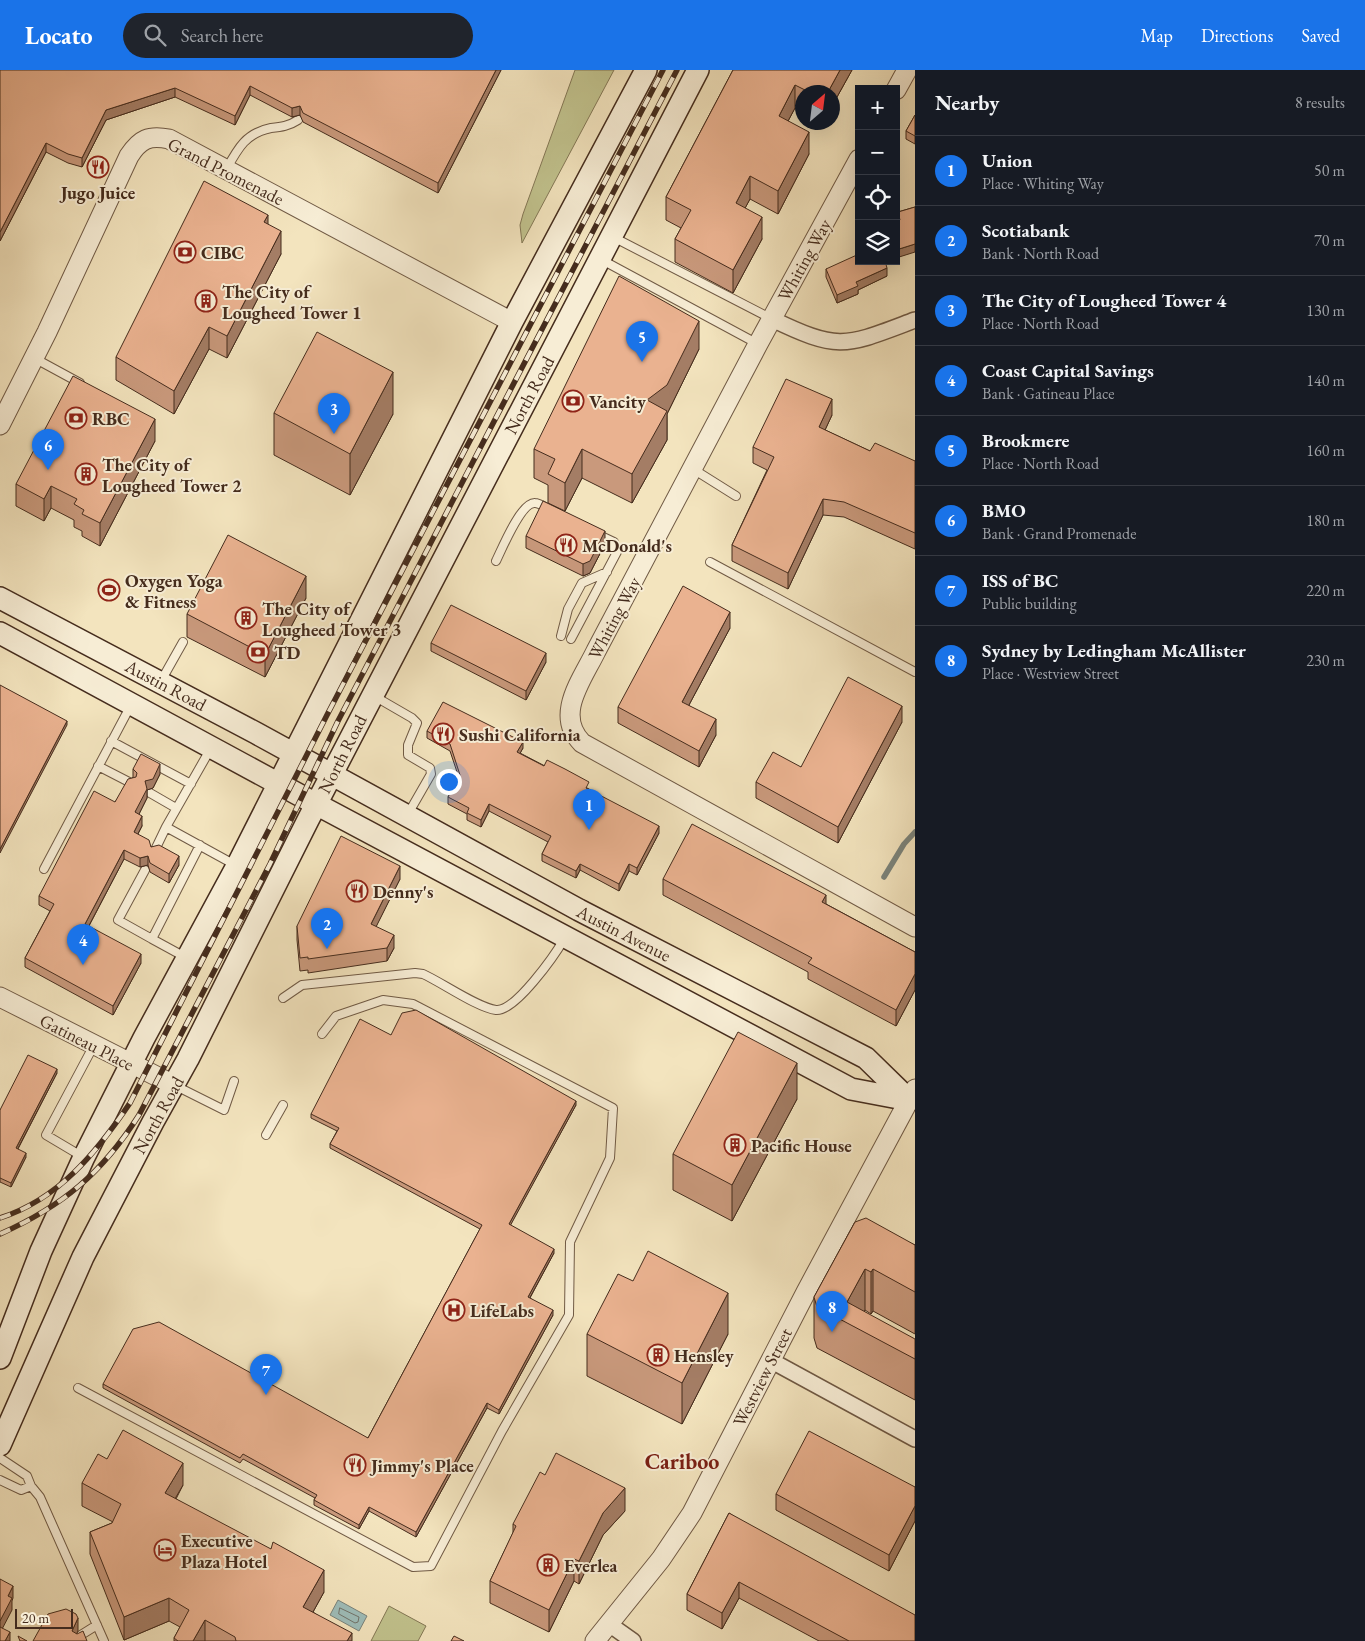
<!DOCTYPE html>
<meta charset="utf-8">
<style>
:root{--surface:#171b24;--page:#20242c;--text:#f1f3f6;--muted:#9ea1a6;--line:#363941;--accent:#1a73e8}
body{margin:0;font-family:"EB Garamond",serif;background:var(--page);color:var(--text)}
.controls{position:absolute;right:15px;top:15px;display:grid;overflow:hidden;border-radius:0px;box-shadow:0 5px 20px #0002}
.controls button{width:45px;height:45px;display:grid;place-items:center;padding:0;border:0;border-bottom:1px solid var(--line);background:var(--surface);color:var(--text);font:25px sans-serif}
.compass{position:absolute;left:795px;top:15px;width:45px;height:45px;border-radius:50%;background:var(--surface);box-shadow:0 5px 20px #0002;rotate:28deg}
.scale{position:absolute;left:15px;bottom:12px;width:58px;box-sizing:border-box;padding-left:5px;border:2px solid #452c1d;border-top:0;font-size:14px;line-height:18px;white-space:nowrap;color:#452c1d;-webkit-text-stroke:4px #f7edd5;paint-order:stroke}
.you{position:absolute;left:448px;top:711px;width:18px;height:18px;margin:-12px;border:4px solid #fff;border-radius:50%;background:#1a73e8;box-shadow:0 0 0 8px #1a73e833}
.badge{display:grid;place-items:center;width:32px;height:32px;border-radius:50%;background:var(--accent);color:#fff;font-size:16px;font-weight:700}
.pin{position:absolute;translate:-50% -41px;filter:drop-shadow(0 1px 2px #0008)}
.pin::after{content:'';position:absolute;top:26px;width:18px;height:15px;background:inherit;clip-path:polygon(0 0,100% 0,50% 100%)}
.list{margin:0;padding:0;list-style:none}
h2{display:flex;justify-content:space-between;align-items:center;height:65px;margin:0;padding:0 20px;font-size:21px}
h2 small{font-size:16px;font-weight:400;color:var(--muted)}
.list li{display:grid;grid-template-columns:32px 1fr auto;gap:15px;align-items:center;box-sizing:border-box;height:70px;padding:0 20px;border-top:1px solid var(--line)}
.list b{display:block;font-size:19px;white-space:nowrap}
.list p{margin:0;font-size:16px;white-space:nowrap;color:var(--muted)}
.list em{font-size:16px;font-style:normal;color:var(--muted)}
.icon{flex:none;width:28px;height:28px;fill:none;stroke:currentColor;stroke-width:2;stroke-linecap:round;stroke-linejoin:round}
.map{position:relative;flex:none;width:915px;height:1571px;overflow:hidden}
header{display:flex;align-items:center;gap:30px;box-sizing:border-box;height:70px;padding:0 25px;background:var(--accent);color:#fff}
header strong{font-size:24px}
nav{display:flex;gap:28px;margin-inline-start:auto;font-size:18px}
.search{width:350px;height:45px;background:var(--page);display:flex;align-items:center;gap:12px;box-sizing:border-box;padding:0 18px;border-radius:28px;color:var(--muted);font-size:19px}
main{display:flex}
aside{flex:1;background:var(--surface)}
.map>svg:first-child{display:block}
.green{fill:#c1c28d;stroke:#837755}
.water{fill:#9ebdb9;stroke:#7a837b}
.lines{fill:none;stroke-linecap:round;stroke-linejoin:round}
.shore{stroke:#72746b;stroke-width:1}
.stream{stroke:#7a837b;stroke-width:5.5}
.service-casing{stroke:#705a45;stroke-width:10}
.minor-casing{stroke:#705a45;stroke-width:18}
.tertiary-casing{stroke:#705a45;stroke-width:21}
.secondary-casing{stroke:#452c1d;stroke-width:24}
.service{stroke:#f7edd5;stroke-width:8}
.minor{stroke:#f7edd5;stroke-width:15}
.tertiary{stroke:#f7edd5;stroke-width:19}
.secondary{stroke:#f7edd5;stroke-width:21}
.rail-casing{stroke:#452c1d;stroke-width:5.5}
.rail{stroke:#f7edd5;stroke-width:4;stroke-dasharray:11;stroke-linecap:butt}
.wall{fill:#c9997c;stroke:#452c1d}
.shaded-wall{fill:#a47d65;stroke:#452c1d}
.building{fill:#eab290;stroke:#452c1d}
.labels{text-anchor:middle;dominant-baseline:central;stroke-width:4;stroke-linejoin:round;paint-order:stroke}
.street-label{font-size:18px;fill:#452c1d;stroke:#f7edd5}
.poi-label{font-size:18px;font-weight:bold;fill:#452c1d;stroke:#f7edd5;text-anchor:start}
.district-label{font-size:22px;font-weight:bold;fill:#7a1f14;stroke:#f7edd5}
</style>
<header>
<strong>Locato</strong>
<div class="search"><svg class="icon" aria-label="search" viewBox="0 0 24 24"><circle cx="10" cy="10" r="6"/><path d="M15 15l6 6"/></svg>Search here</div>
<nav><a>Map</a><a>Directions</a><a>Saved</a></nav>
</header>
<main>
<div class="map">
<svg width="915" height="1571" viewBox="0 0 915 1571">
<rect width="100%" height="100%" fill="#f3e4be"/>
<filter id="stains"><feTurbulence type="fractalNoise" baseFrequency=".004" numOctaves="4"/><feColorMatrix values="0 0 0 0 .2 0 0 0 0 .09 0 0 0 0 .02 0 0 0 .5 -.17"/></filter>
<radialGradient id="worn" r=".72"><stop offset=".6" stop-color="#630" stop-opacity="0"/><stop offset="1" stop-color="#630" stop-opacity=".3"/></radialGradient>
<path class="green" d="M575,0H614L522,173L520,155L523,144Z
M389,1536L426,1556L418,1571H371Z"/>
<path class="water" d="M338,1530L367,1546L359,1561L330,1545Z"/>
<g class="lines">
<path class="shore" d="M340,1538L359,1547L358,1552L355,1553L339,1544Z"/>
<path class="stream" d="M884,807L904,774L915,762"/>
<g class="service-casing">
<path id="service" d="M226,100C238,78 246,63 271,58C281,57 289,56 298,50
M613,167L772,249
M602,190L758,274
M34,288L80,313
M693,399L736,426
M496,491C502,479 521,432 535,433C539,433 545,437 549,439
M710,492L915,602
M561,566L568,539L582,513L607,502
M571,569L617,482L614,472L597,464
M161,611L183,572
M374,626L412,648L417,653L408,675V685L430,698L431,704L408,744
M111,671L191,714
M211,678L166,757L237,796
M98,696L131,713
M150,723L176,738
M154,782L166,757
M44,799L131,635
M145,800L118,850L152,869L200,775
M152,869L185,887
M283,928L302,915L415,903L423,904C441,912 478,938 496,940C515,942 555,885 564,869
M174,1015L224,1040L234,1011
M266,1065L283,1035
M83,1087L46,1065L94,975
M78,1318L413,1497L431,1496L502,1361L569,1245L570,1172L610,1088L613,1038L413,934L383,930L336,946L322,964
M0,1388L27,1406L31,1416L40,1427L104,1571
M0,1410L21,1420L31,1416
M77,1571L81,1565L97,1555"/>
</g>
<g class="minor-casing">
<path id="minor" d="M772,249C840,282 846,276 915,250
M770,1290L915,1369
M609,1554L633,1571"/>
</g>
<g class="tertiary-casing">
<path id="tertiary" d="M896,20L907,0
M859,89L758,274L596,581C582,610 554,645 582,673L915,857
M0,355L47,262L129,86C140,69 149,65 169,69L512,252
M0,927L174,1015
M595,1571L661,1489L692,1443L806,1222L915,1019"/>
</g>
<g class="secondary-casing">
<path id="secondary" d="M0,528L256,663L579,840L866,988L909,1030
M0,563L316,734L851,1019L909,1030
M0,1288L41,1181L84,1087L144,968L237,796L512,252L646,0
M0,1375L83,1187L153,1052L188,989L308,750L698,0"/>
</g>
<use href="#service" class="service"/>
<use href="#minor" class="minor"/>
<use href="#tertiary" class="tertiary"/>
<use href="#secondary" class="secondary"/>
<g class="rail-casing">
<path id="rail" d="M0,1148C59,1129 96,1083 130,1033L327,645L663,0
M0,1164C63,1136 102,1103 139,1045L270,794L338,651L677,0"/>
</g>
<use href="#rail" class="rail"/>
</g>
<path class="wall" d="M0,0H501L438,123L303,52L300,45L292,47L250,25L235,55L175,27L106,50L82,97L68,93L46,82L0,171Z
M733,0H852L832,36V22H802V42L795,38L788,51L809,84L778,144L750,129L745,138L762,169L733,223L675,192V169L681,158L666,150V127Z
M915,45V74L906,69V61Z
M915,137L896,188V151H898V142Z
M268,154L281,184L227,288L209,279L174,344L116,310V287Z
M826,199L887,206L858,220V224L837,233L826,207Z
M699,279L667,344V370L632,433L582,408L565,441L548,433V415L534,408V379Z
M274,343L393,344L350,425L274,385Z
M832,345L825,360L870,381L915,391V479L844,447L823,445L788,519L732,491V475L767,400L753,393V377Z
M155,371L100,476L82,466V461L74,457V450L51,438L44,451L16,436V414Z
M526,466L605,474L590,503L583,506L526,478Z
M306,528L265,607L187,567V544Z
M730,558L689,635L716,665L699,697L618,653V637Z
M431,573L546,592L526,630L431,581Z
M902,652L838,773L756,728V712L801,697Z
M427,661L523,678L520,683L589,719L659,763L637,805L629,801L619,821L580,800L576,808L542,791V784L548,772L489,741L481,757L467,750V744L448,734V727L459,708L450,681L427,668Z
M133,699L160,704L153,718L147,720V728L139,744L142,756L138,764L151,777L179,795L169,813L150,802L148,795L140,797L124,789L89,856L141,893L113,945L25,897V888L50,841L39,835V826L115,732L133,707Z
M400,809L376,856L394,878L387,891L308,903V900L300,901L297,870V856Z
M663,809L826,834L915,882V920L896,956L808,909V902L663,825Z
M391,965L576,1035L510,1155L554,1183L530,1228L553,1245L499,1344L487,1338L416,1467L369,1441L359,1459L314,1435V1430L315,1428L243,1389L240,1393L103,1318V1314L368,1368L480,1159L330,1078V1074L337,1061L311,1048V1044Z
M57,1003L18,1079L26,1087L11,1117L0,1112V1040Z
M797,1029L732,1151L673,1120V1084Z
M855,1152L915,1175V1264L873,1241L871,1244L865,1240L864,1241L915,1289V1330L817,1278L814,1268V1227Z
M587,1264H728L682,1354L587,1306Z
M107,1389L183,1415L176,1429L324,1522L313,1542L352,1571H174V1568L180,1557L169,1551L124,1570L90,1484V1462L112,1453L113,1452L82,1436V1413Z
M915,1417V1451L889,1501L776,1440V1424Z
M625,1441L603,1465L579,1514L574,1511L549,1562L490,1533V1511L513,1463V1454Z
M729,1443L915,1571H819L739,1528L722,1559L687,1540V1524Z"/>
<path class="shaded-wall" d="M496,0H501L438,123V113Z
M840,0H852L832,36V22H828Z
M795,15V38L779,68V46Z
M250,16V25L235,55V46Z
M175,18V27L106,50L82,97V88L106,40Z
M300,36V45L292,47V38Z
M809,62V84L778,144V121Z
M46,73V82L0,171V162Z
M750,106V129L736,155V133Z
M268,145V167L264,152Z
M762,147V169L733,223V200Z
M281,161V184L227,288V266Z
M915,174V182L896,188V180Z
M887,198V206L858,220V224L837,233V225L856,212Z
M699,251V279L667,344V370L632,433V404L647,330Z
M209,257V279L174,344V321Z
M393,302V344L350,425V384Z
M832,329V345L819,373V357Z
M155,349V371L100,476V453Z
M582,379V408L565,441V413Z
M51,416V438L44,451V429Z
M823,429V445L788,519V503Z
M605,461V474L590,503L583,506V494Z
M306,506V528L265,607V585Z
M730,542V558L682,648V632Z
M546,583V592L526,630V621Z
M902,636V652L838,773V757Z
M716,649V665L699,697V681Z
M67,651V655L0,783V779Z
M523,672V678L517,689V682Z
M160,694V704L153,718L147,720V728L135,752V742L145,711Z
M489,734V741L481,757V750Z
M142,746V756L134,771V762Z
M659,756V763L637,805V798Z
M124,780V789L85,863V854Z
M148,786V795L140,797V788Z
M179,786V795L169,813V804Z
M580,794V800L576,808V801Z
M629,794V801L619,821V814Z
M400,796V809L371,867V854Z
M826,825V841L822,832Z
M394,865V878L387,891V878Z
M141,884V893L113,945V936Z
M915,904V920L896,956V940Z
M797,993V1029L732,1151V1115Z
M57,999V1003L16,1082V1078Z
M576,1031V1035L509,1158V1154Z
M26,1083V1087L11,1117V1113Z
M554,1179V1183L528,1231V1227Z
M865,1199V1240L855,1257L847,1232Z
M873,1199V1241L871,1244V1202Z
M728,1223V1264L682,1354V1313Z
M553,1240V1245L499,1344V1340Z
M487,1333V1338L416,1467V1462Z
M183,1393V1415L165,1446V1423Z
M625,1418V1441L603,1465L579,1514V1491L603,1443Z
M915,1436V1451L889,1501V1485Z
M369,1437V1441L359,1459V1455Z
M574,1489V1511L549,1562V1540Z
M324,1500V1522L303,1560V1537Z
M739,1512V1528L722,1559V1543Z
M13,1516V1528L12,1531V1540L0,1563V1551L8,1526Z
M169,1528V1551L124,1570V1547Z
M78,1548V1561L73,1571L72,1561Z
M205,1550V1571H193Z
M10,1562V1571H5Z
M352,1563V1571H347Z"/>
<path class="building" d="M0,0H496L438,113L303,43L300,36L292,38L250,16L235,46L175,18L106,40L82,88L68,84L46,73L0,162Z
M733,0H840L828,22H809L795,15L779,46L809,62L778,121L750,106L736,133L762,147L733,200L675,169L691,140L666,127Z
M915,45V66L906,61Z
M204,111L268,145L264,152L281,161L227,266L209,257L174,321L116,287Z
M915,137V174L896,180V151L900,150L898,142Z
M859,184V191H885L887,198L856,212L858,216L837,225L826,199Z
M619,206L699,251L667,315L647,330L667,341L632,404L582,379L565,413L548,404L555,389L534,379Z
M317,262L393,302L350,384L274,343Z
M73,306L155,349L100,453L82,444L84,440L74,434L77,429L51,416L44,429L16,414Z
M786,309L832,329L819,357L870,381L875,373L915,391V463L844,432L823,429L788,503L732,475L774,387L753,377Z
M543,431L605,461L590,491L583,494L526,466Z
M228,465L306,506L265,585L187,544Z
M683,516L730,542L682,632L716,649L699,681L618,637Z
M451,535L546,583L526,621L431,573Z
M848,607L902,636L838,757L756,712L773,682L801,697Z
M0,615L67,651L0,779Z
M443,632L523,672L517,682L544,696L547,690L565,699L589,712L586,718L659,756L637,798L629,794L619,814L580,794L576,801L542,784L551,766L489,734L481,750L467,743L469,738L448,727L460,705L450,674L427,661Z
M141,684L160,694L153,709L145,711L147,719L135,742L142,746L134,762L149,770L151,777L159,775L179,786L169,804L150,793L148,786L140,788L124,780L85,854L141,884L113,936L25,888L54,834L39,826L94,721L115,732L128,709L136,707L137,703L133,699Z
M692,754L826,825L822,832L915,882V904L896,940L808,893L812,888L663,809Z
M341,766L400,796L371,854L394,865L387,878L308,889V887L300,888L297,856Z
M416,940L576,1031L509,1154L554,1179L528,1227L553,1240L499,1340L487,1333L416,1462L369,1437L359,1455L314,1430L317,1425L243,1384L240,1388L103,1314L133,1259L159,1252L368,1368L482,1155L330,1074L339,1058L311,1044L360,949L391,965L402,943Z
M738,962L797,993L732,1115L673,1084Z
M28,985L57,999L16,1078L26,1083L11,1113L0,1108V1040Z
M866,1148L915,1175V1222L873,1199L871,1202L865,1199L847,1232L915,1269V1289L817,1237L814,1227L855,1152Z
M648,1181L728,1223L682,1313L587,1264L618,1204L633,1211Z
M123,1360L183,1393L165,1423L271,1479L273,1472L324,1500L303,1537L352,1563L347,1571H236L235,1567L205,1550L193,1571H178L174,1568L189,1540L169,1528L124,1547L90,1462L112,1453L121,1434L82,1413L98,1384L107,1389Z
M809,1361L915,1417V1436L889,1485L776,1424Z
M556,1383L625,1418L603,1443L579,1491L574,1489L549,1540L490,1511L516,1456L513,1454L540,1402L545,1405Z
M729,1443L915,1545V1571H849L739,1512L722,1543L687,1524Z
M0,1509L13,1516L8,1526L12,1528L0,1551Z
M66,1539L76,1544L78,1548L72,1561L77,1564L83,1561L87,1571H33L48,1544Z
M0,1557L10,1562L5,1571H0Z
M18,1566L27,1571H20Z
M454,1566L464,1571H451Z"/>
<defs>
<g id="restaurant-ring" transform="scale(1.125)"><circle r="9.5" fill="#f7edd5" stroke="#8f2418" stroke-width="1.5"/><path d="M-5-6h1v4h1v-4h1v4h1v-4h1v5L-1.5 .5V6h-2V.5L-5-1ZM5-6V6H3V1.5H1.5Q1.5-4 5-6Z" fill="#8f2418"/></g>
<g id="bank-ring" transform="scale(1.125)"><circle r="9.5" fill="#f7edd5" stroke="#8f2418" stroke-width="1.5"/><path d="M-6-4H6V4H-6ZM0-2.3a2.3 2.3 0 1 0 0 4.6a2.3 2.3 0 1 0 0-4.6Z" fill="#8f2418"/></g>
<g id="building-ring" transform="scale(1.125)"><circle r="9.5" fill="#f7edd5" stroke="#8f2418" stroke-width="1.5"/><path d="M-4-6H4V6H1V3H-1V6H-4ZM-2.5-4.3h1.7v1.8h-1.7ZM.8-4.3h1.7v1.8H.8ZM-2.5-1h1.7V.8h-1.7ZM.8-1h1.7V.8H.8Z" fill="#8f2418"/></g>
<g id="stadium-ring" transform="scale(1.125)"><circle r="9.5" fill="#f7edd5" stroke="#8f2418" stroke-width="1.5"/><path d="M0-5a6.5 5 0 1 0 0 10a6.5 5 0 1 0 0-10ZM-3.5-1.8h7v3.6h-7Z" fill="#8f2418"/></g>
<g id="hospital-ring" transform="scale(1.125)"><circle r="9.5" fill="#f7edd5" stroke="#8f2418" stroke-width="1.5"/><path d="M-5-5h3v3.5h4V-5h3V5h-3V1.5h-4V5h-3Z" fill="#8f2418"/></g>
<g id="hotel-ring" transform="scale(1.125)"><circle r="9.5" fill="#f7edd5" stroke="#8f2418" stroke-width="1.5"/><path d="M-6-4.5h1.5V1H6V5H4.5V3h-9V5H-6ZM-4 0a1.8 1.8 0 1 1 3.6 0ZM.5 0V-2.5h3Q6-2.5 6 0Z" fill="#8f2418"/></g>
</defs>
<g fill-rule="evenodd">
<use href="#restaurant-ring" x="98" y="97"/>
<use href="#bank-ring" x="185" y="182"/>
<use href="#building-ring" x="206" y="231"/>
<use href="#bank-ring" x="573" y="331"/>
<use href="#bank-ring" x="76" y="348"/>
<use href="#building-ring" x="86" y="404"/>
<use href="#restaurant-ring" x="566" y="475"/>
<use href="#stadium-ring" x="109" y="520"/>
<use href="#building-ring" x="246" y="548"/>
<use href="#bank-ring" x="258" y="582"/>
<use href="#restaurant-ring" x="443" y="664"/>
<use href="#restaurant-ring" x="357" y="821"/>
<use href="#building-ring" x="735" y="1075"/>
<use href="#hospital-ring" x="454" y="1240"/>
<use href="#building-ring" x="658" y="1285"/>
<use href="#restaurant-ring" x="355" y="1395"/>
<use href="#hotel-ring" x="165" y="1480"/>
<use href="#building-ring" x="548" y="1495"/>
</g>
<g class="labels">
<g class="street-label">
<text transform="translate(226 101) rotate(27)">Grand Promenade</text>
<text transform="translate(804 190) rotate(-61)">Whiting Way</text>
<text transform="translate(529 325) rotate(-62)">North Road</text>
<text transform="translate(614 548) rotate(-62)">Whiting Way</text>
<text transform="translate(166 615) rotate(28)">Austin Road</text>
<text transform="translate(342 684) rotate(-63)">North Road</text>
<text transform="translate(624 863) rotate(27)">Austin Avenue</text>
<text transform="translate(87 972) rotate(27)">Gatineau Place</text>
<text transform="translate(158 1045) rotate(-61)">North Road</text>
<text transform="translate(762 1307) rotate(-63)">Westview Street</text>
</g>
<g class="poi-label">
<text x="98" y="122" text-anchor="middle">Jugo Juice</text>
<text x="201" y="182">CIBC</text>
<text x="222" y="221">The City of<tspan x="222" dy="21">Lougheed Tower 1</tspan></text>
<text x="589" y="331">Vancity</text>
<text x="92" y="348">RBC</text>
<text x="102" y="394">The City of<tspan x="102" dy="21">Lougheed Tower 2</tspan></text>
<text x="582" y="475">McDonald's</text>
<text x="125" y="510">Oxygen Yoga<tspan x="125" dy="21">&amp; Fitness</tspan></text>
<text x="262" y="538">The City of<tspan x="262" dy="21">Lougheed Tower 3</tspan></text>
<text x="274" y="582">TD</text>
<text x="459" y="664">Sushi California</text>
<text x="373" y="821">Denny's</text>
<text x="751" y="1075">Pacific House</text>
<text x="470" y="1240">LifeLabs</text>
<text x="674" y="1285">Hensley</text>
<text x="371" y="1395">Jimmy's Place</text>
<text x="181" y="1470">Executive<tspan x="181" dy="21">Plaza Hotel</tspan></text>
<text x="564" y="1495">Everlea</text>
</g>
<g class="district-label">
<text x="682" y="1391">Cariboo</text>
</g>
</g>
<rect width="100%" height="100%" filter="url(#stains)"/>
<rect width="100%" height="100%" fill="url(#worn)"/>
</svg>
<div class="controls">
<button>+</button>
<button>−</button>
<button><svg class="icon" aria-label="locate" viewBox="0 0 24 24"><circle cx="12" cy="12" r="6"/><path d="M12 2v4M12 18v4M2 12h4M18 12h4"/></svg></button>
<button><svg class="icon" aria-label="layers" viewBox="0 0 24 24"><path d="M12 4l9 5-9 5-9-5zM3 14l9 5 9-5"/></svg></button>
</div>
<svg class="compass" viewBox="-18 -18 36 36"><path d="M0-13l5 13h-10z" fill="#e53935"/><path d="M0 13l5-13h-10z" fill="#9ea1a6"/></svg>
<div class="scale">20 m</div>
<div class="you"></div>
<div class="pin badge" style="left:589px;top:760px">1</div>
<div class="pin badge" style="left:327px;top:879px">2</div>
<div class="pin badge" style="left:334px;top:364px">3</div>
<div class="pin badge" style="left:83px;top:895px">4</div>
<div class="pin badge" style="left:642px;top:292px">5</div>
<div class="pin badge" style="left:48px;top:400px">6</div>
<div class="pin badge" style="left:266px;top:1325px">7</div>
<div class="pin badge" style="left:832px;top:1262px">8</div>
</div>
<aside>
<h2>Nearby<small>8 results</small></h2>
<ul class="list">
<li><span class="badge">1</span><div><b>Union</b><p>Place · Whiting Way</p></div><em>50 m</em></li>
<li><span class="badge">2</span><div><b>Scotiabank</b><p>Bank · North Road</p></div><em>70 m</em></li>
<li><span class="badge">3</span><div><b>The City of Lougheed Tower 4</b><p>Place · North Road</p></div><em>130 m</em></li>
<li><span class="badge">4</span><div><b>Coast Capital Savings</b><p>Bank · Gatineau Place</p></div><em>140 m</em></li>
<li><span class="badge">5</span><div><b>Brookmere</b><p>Place · North Road</p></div><em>160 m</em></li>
<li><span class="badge">6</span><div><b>BMO</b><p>Bank · Grand Promenade</p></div><em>180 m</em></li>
<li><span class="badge">7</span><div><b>ISS of BC</b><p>Public building</p></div><em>220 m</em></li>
<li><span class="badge">8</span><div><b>Sydney by Ledingham McAllister</b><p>Place · Westview Street</p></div><em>230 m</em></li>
</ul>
</aside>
</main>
